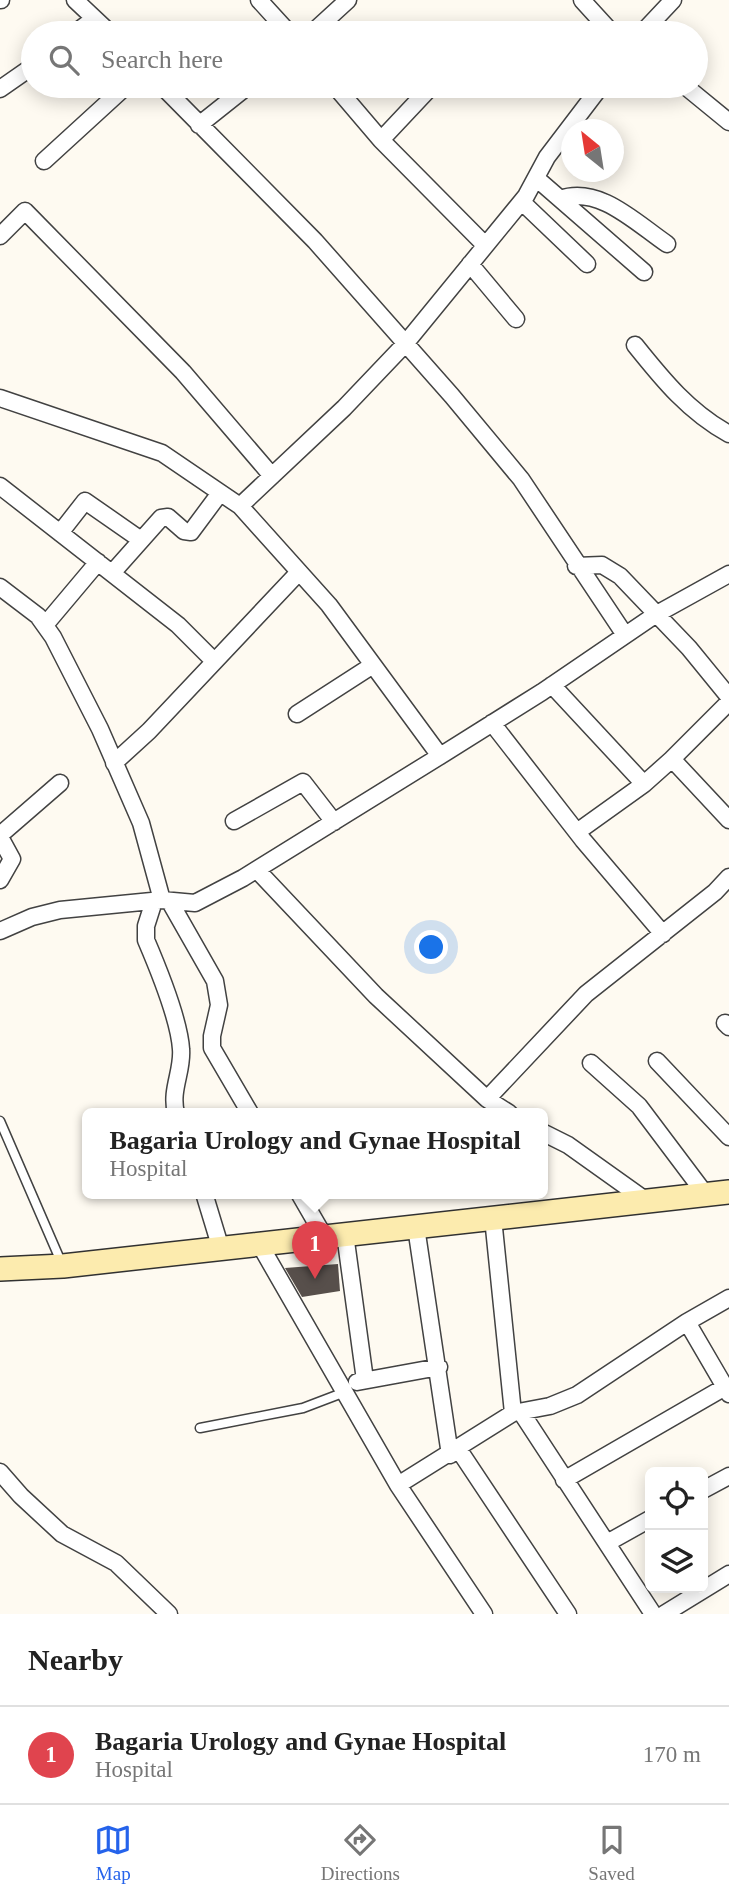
<!DOCTYPE html>
<style>
:root{--surface:#fff;--page:#f2f2f2;--text:#222;--muted:#767676;--line:#e0e0e0;--accent:#2563eb}
body{margin:0;font-family:"Times New Roman",serif;background:var(--page);color:var(--text)}
.controls{position:absolute;right:21px;bottom:21px;display:grid;overflow:hidden;border-radius:10px;box-shadow:0 4px 18px #0003}
.controls button{width:63px;height:63px;display:grid;place-items:center;padding:0;border:0;border-bottom:2px solid var(--line);background:var(--surface);color:var(--text);font:35px sans-serif}
.compass{position:absolute;left:561px;top:119px;width:63px;height:63px;border-radius:50%;background:var(--surface);box-shadow:0 4px 18px #0003;rotate:330deg}
.you{position:absolute;left:432px;top:948px;width:24px;height:24px;margin:-18px;border:5px solid #fff;border-radius:50%;background:#1a73e8;box-shadow:0 0 0 10px #1a73e833}
.badge{display:grid;place-items:center;width:46px;height:46px;border-radius:50%;background:var(--accent);color:#fff;font-size:23px;font-weight:700}
.pin{position:absolute;translate:-50% -58px;filter:drop-shadow(0 2px 4px #0008)}
.pin::after{content:'';position:absolute;top:37px;width:24px;height:21px;background:inherit;clip-path:polygon(0 0,100% 0,50% 100%)}
.popup{position:absolute;left:82px;top:1108px;width:466px;height:91px;box-sizing:border-box;display:grid;place-content:center;border-radius:10px;background:var(--surface);filter:drop-shadow(0 2px 5px #0005);font-size:23px;white-space:nowrap;color:var(--muted)}
.popup b{font-size:26px;color:var(--text)}
.popup::after{content:'';position:absolute;left:50%;top:100%;margin-left:-14px;border:14px solid transparent;border-top-color:var(--surface)}
.list{margin:0;padding:0;list-style:none}
h2{display:flex;justify-content:space-between;align-items:center;height:91px;margin:0;padding:0 28px;font-size:30px}
h2 small{font-size:23px;font-weight:400;color:var(--muted)}
.list li{display:grid;grid-template-columns:46px 1fr auto;gap:21px;align-items:center;box-sizing:border-box;height:98px;padding:0 28px;border-top:2px solid var(--line)}
.list b{display:block;font-size:26px;white-space:nowrap}
.list p{margin:0;font-size:23px;white-space:nowrap;color:var(--muted)}
.list em{font-size:23px;font-style:normal;color:var(--muted)}
.icon{flex:none;width:38px;height:38px;fill:none;stroke:currentColor;stroke-width:2;stroke-linecap:round;stroke-linejoin:round}
.map{position:relative;flex:none;width:729px;height:1614px;overflow:hidden}
.search{position:absolute;background:var(--surface);box-shadow:0 4px 18px #0003;left:21px;right:21px;top:21px;height:77px;display:flex;align-items:center;gap:18px;box-sizing:border-box;padding:0 24px;border-radius:38px;color:var(--muted);font-size:26px}
.sheet{height:189px;background:var(--surface)}
nav{display:flex;justify-content:space-around;align-items:center;box-sizing:border-box;height:98px;border-top:2px solid var(--line);background:var(--surface);font-size:19px;color:var(--muted)}
nav a{display:grid;justify-items:center;gap:4px}
nav .on{color:var(--accent)}
.map>svg:first-child{display:block}
.building{fill:#574f4b}
.lines{fill:none;stroke-linecap:round;stroke-linejoin:round}
.lane-casing{stroke:#424242;stroke-width:11}
.street-casing{stroke:#424242;stroke-width:19}
.secondary-casing{stroke:#313131;stroke-width:26}
.lane{stroke:#fff;stroke-width:8}
.street{stroke:#fff;stroke-width:16}
.secondary{stroke:#fcebae;stroke-width:23}
</style>
<div class="map">
<svg width="729" height="1614" viewBox="0 0 729 1614">
<rect width="100%" height="100%" fill="#fefaf1"/>
<path class="building" d="M338,1264L340,1291L302,1297L285,1268Z"/>
<g class="lines">
<g class="lane-casing">
<path id="lane" d="M0,1121L62,1264
M200,1428L303,1408L345,1392"/>
</g>
<g class="street-casing">
<path id="street" d="M0,0H1
M75,0L110,33
M259,0L289,33
M582,0L612,33
M75,33L94,19
M312,33L348,0
M642,33L673,0
M162,86L315,241L452,396L521,479L625,635
M335,86L381,140L485,245
M685,86L729,122
M0,89L33,66
M199,125L248,86
M381,140L428,90
M44,161L126,86
M536,178L644,272
M560,199C599,185 636,223 667,244
M522,202L587,264
M0,236L25,211L183,372L272,476
M470,264L516,319
M635,345C663,380 689,412 729,434
M0,398L162,453L240,506L329,605L440,756
M0,486L178,625L214,661
M240,506L344,408L405,344L526,196L547,157L601,86
M60,533L85,501L141,540
M576,566L602,565L620,576L689,648L729,697
M113,572L161,518L168,517L184,531L191,532L220,493
M0,587L38,616L53,637L100,729L141,823L162,900
M45,625L98,562
M552,685L644,784
M729,702L672,759L729,820
M297,714L373,665
M492,723L583,840L663,934
M114,763L149,731L299,572
M234,821L303,782L334,822
M577,832L644,784L672,759
M0,835L60,783
M0,837L12,859L0,880
M257,870L376,996L487,1099L509,1113
M154,901L146,926V940C158,968 179,1018 181,1049C183,1071 170,1090 176,1113
M170,902L215,981L219,1005L212,1036V1048L250,1113
M0,931L32,917L60,910L162,900L195,903L243,878L440,756L542,692L655,615L729,574
M725,1023L729,1027
M657,1061L729,1137
M591,1063L639,1106L706,1195
M487,1099L586,994L715,892L729,877
M542,1132L568,1145L648,1202
M204,1193L221,1249
M299,1193L325,1238
M493,1218L513,1413
M416,1227L450,1455
M345,1234L365,1380
M260,1245L398,1485L484,1614
M687,1322L729,1394
M357,1382L439,1367
M521,1412L653,1614
M459,1450L568,1614
M0,1472L21,1496L62,1534L116,1563L169,1614
M564,1480L725,1387
M398,1485L513,1413L550,1406L577,1395L687,1322L729,1298
M703,1490L729,1476
M607,1543L650,1519
M664,1614L729,1574"/>
</g>
<g class="secondary-casing">
<path id="secondary" d="M0,1269L63,1266L729,1192"/>
</g>
<use href="#lane" class="lane"/>
<use href="#street" class="street"/>
<use href="#secondary" class="secondary"/>
</g>
</svg>
<div class="controls">
<button><svg class="icon" aria-label="locate" viewBox="0 0 24 24"><circle cx="12" cy="12" r="6"/><path d="M12 2v4M12 18v4M2 12h4M18 12h4"/></svg></button>
<button><svg class="icon" aria-label="layers" viewBox="0 0 24 24"><path d="M12 4l9 5-9 5-9-5zM3 14l9 5 9-5"/></svg></button>
</div>
<svg class="compass" viewBox="-18 -18 36 36"><path d="M0-13l5 13h-10z" fill="#e53935"/><path d="M0 13l5-13h-10z" fill="#767676"/></svg>
<div class="you"></div>
<div class="pin badge" style="left:315px;top:1279px;background:#e0444e">1</div>
<div class="popup"><b>Bagaria Urology and Gynae Hospital</b>Hospital</div>
<div class="search"><svg class="icon" aria-label="search" viewBox="0 0 24 24"><circle cx="10" cy="10" r="6"/><path d="M15 15l6 6"/></svg>Search here</div>
</div>
<section class="sheet">
<h2>Nearby<small></small></h2>
<ul class="list">
<li><span class="badge" style="background:#e0444e">1</span><div><b>Bagaria Urology and Gynae Hospital</b><p>Hospital</p></div><em>170 m</em></li>
</ul>
</section>
<nav>
<a class="on"><svg class="icon" aria-label="map" viewBox="0 0 24 24"><path d="M3 6l6-2 6 2 6-2v14l-6 2-6-2-6 2zM9 4v14M15 6v14"/></svg>Map</a>
<a><svg class="icon" aria-label="directions" viewBox="0 0 24 24"><path d="M12 3l9 9-9 9-9-9zM9 14v-3h6M13 9l2 2-2 2"/></svg>Directions</a>
<a><svg class="icon" aria-label="saved" viewBox="0 0 24 24"><path d="M7 4h10v16l-5-4-5 4z"/></svg>Saved</a>
</nav>
